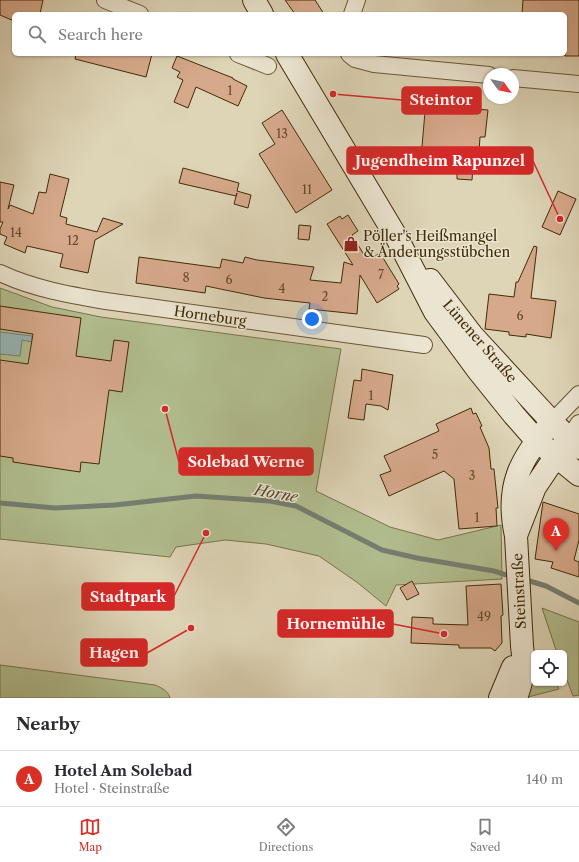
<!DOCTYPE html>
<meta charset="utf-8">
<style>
:root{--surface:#fff;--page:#f2f2f3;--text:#2b2b33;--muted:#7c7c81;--line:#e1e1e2;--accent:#d93025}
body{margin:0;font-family:"Libre Caslon Text",serif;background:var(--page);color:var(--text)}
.controls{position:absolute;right:12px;bottom:12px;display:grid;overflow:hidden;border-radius:6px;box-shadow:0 1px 3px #0004}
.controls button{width:36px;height:36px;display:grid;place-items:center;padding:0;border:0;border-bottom:1px solid var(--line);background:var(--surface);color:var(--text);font:20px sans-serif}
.compass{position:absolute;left:483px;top:68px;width:36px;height:36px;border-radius:50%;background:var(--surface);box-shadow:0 1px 3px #0004;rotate:123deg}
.you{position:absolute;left:312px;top:319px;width:14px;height:14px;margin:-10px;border:3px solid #fff;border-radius:50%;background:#1a73e8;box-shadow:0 0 0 6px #1a73e833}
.badge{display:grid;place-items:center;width:26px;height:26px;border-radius:50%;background:var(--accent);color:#fff;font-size:13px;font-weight:700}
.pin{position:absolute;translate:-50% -33px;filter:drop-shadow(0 1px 2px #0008)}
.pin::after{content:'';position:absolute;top:21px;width:14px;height:12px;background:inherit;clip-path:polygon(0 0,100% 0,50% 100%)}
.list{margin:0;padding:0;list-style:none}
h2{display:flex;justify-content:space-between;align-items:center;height:52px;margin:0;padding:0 16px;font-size:17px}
h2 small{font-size:13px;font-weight:400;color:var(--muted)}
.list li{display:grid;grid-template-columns:26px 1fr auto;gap:12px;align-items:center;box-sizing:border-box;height:56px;padding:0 16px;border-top:1px solid var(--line)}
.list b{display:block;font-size:15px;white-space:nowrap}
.list p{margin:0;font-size:13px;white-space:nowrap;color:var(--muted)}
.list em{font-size:13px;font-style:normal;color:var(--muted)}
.icon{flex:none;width:22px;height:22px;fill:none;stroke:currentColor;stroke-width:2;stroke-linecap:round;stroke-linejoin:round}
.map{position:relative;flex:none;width:579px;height:698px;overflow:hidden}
.search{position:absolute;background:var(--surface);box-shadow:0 1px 3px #0004;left:12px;right:12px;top:12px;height:44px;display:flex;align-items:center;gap:10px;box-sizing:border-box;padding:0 14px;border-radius:6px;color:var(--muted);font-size:15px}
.sheet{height:108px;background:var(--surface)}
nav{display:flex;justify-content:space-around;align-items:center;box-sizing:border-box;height:56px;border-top:1px solid var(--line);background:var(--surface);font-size:11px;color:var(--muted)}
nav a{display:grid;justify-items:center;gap:2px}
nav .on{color:var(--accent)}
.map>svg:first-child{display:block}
.green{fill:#b1bd8e;stroke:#7a744a}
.water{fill:#97b6b8;stroke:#757e71}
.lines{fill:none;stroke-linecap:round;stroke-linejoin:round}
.stream{stroke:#757e71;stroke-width:5}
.building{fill:#d6a98b;stroke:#422b07}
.minor-casing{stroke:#695633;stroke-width:18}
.secondary-casing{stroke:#422b07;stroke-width:24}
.minor{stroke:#eae4d0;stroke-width:16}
.secondary{stroke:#eae4d0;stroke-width:22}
.labels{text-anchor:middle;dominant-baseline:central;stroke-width:3;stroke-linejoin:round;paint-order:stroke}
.number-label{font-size:12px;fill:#674a28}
.poi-label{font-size:14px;fill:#422b07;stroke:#eae4d0;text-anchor:start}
.street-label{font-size:14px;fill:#422b07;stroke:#eae4d0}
.water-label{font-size:15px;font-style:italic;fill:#53472a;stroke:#eae4d0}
.leader{fill:none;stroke:#d62828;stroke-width:1.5}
.callout-dot{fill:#d62828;stroke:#eae4d0;stroke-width:1.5}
.callout{fill:#d62828;stroke:#d62828;stroke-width:1.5}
.callout-label{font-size:15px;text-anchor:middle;font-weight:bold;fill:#fff}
</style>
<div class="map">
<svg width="579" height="698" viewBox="0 0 579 698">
<rect width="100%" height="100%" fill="#ded5b7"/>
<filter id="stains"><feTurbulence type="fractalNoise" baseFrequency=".005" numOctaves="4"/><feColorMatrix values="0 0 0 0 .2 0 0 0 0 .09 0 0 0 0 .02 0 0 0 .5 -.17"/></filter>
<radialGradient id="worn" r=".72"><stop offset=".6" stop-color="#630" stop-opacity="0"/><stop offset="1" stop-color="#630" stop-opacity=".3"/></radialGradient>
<path class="green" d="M0,288L52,307L101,317L341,349L316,491L390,527L438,540L501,525L502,579L396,585L386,606L358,583L319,556L266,544L225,540L176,547L170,557L0,539Z
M542,608L579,622V695L573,696L564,672V653H557Z
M0,665L155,685C162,688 168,691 170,698H0Z
M534,671V683H556L559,689L528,697Z"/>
<path class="water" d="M0,332L32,336V342L22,340L20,356L0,354Z"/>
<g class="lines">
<path class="stream" d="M0,503L55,508L115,505L196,496L270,501L296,506L382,550L417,558L494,571L513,577
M523,579L546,586L579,603"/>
</g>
<path class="building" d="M0,0H43L40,14H14V21L0,15Z
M285,0H315L324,14H295Z
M523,0H579V56H565L566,18H565V14H522Z
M76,54H152L146,77L75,59Z
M177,56L233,78V79L247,86L238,106L196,87L188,108L174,102L183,80L177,77L180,72L172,68Z
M448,94L463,95L462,108L488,110L485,137H480L478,166H473L472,180L457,179V173L431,171L432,159L421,158L425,112L416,103L422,97L447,99Z
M282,110L332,190L296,213L259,154L275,144L262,123Z
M183,168L239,183L237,191L251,195L248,208L234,204L237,193L236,196L179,183Z
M50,174L69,179L60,216L67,218L66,224L97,232L103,218L123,224L95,240L88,273L60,267L63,254L27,246L25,253L4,244L7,237L0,234V229L3,222H0V182L14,185L8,209L10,205L33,214L39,192L46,193Z
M558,191L576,199L560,235L542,227Z
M348,215L358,231L352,235L366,258L371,256L372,258L380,253L399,284L397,286L399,289L377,303L360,275L357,314L309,309L310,303L264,298L206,286L205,293L136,283L139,257L220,268L222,259L243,263L245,257L257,260L314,267L310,280L341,283L344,262L353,265L327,224L340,216L342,219Z
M299,225L311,226L309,240L298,239Z
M534,246L537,247L531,298L556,301L551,338L526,334V337L509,335V332L485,329L489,294L514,297L516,282H518Z
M0,306L81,318L76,356L111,361L114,340L129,342L122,392L109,390L99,464L81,462L80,472L13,462V458L0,456V360L28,364L33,334L0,329Z
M362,369L393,375L388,410L381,406L366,404L364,420L348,418L354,380L361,381Z
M471,408L473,414L476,413L482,426L480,427L489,448L491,469H494L498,508H496L497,526L459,529L454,479L444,471L389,496L380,475L391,471L384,456L439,431L436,424Z
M543,502L579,514V540L574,560L579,562V577L551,568L553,562L535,559Z
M412,581L419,594L407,600L400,588Z
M501,584L503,615L501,616L502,643L495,651L491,648H459V645L411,643L412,617L433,618V624L468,625L466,586Z"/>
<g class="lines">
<g class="minor-casing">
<path id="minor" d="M105,0L140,14
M352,14L357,0
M238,54L268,66
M349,54L355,59L374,64L489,75
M513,78L579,84
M0,273C34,289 70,295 106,301L424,345
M552,422L579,394
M569,438L579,423"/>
</g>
<g class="secondary-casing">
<path id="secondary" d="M254,0L262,14
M287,54L397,238L435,312L477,369L514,415L536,440L579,475
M430,280L472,335L552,422L579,448
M517,533L535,487L564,444
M500,698L513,667
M516,698C523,679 525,666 522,646L516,536C505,486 520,459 552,422"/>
</g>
<use href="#minor" class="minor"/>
<use href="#secondary" class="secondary"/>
</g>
<defs>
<g id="shop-bare" transform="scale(1.2)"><path d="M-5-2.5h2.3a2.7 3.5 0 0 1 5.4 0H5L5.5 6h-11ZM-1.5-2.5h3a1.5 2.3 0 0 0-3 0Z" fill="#8f2418" stroke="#eae4d0" stroke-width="2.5" paint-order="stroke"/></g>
</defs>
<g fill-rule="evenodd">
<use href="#shop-bare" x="351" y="244"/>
</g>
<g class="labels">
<g class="number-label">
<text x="230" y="90">1</text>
<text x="282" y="133">13</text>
<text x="307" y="189">11</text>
<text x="16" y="232">14</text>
<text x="73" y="240">12</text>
<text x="381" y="274">7</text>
<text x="186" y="277">8</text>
<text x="229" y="279">6</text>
<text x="282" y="288">4</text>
<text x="325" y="296">2</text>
<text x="520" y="315">6</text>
<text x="371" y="395">1</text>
<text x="435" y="454">5</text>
<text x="472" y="475">3</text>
<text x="477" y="517">1</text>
<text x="484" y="616">49</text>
</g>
<g class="poi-label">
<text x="363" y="236">Pöller's Heißmangel<tspan x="363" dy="16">&amp; Änderungsstübchen</tspan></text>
</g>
<g class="street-label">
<text transform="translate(210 316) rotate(8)">Horneburg</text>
<text transform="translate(480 341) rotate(49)">Lünener Straße</text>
<text transform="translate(519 591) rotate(-93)">Steinstraße</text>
</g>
<g class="water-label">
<text transform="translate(276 493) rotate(10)">Horne</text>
</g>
</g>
<path class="leader" d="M333 94L402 100M560 219L533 161M165 409L179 462M206 533L174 596M444 634L393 624M191 628L147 653"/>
<g class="callout-dot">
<circle cx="333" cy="94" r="4"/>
<circle cx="560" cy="219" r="4"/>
<circle cx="165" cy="409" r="4"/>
<circle cx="206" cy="533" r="4"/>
<circle cx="444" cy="634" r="4"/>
<circle cx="191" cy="628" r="4"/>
</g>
<g class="callout">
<rect x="402" y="87" width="79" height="27" rx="4"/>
<rect x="347" y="147" width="186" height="27" rx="4"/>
<rect x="179" y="448" width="134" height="27" rx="4"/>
<rect x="82" y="583" width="92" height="27" rx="4"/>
<rect x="278" y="610" width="115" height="27" rx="4"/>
<rect x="81" y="639" width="66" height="27" rx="4"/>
</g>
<g class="callout-label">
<text x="441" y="105">Steintor</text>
<text x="440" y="166">Jugendheim Rapunzel</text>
<text x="246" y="467">Solebad Werne</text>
<text x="128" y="602">Stadtpark</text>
<text x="336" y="629">Hornemühle</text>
<text x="114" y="658">Hagen</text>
</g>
<rect width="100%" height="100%" filter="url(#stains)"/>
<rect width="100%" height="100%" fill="url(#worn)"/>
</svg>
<div class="controls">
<button><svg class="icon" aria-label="locate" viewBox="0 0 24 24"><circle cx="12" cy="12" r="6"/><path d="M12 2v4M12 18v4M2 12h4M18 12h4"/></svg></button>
</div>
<svg class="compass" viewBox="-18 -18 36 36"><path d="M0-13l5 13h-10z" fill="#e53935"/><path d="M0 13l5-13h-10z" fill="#7c7c81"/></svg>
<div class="you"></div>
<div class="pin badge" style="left:556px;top:551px">A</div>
<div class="search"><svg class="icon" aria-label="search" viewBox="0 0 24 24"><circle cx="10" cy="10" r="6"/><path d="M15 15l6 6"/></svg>Search here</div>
</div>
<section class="sheet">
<h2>Nearby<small></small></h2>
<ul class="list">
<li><span class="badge">A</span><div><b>Hotel Am Solebad</b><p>Hotel · Steinstraße</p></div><em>140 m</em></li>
</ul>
</section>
<nav>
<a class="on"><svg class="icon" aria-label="map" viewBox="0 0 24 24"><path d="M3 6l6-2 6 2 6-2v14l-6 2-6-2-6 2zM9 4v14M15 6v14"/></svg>Map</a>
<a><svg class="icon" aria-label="directions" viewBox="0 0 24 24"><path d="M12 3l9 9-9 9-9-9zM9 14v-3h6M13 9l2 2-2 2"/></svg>Directions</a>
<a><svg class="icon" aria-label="saved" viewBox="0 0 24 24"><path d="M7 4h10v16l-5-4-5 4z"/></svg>Saved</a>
</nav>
